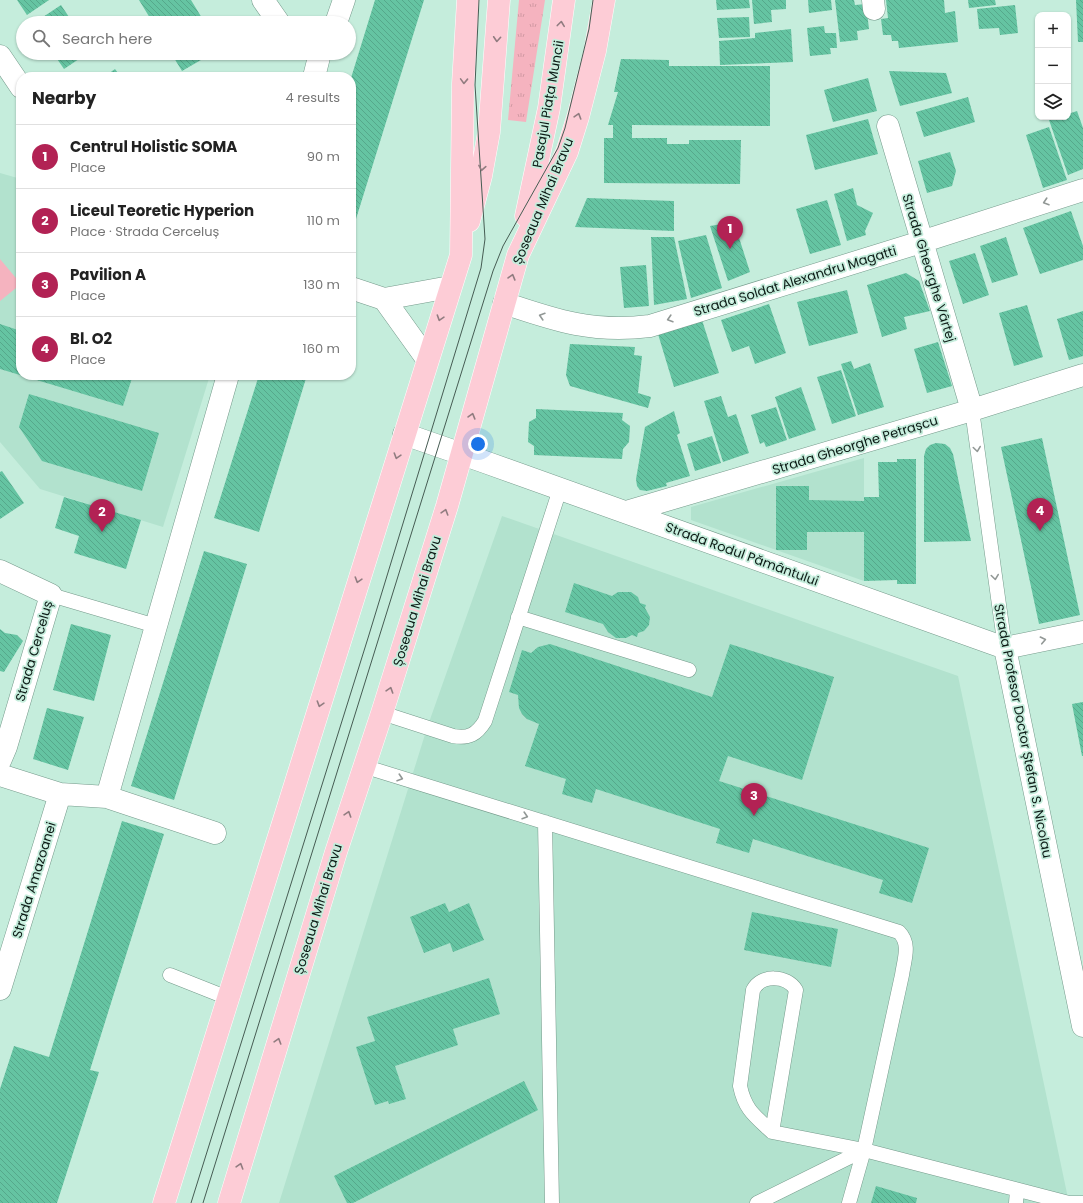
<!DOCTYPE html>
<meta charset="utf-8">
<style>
:root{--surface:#fff;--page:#f2f2f2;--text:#222;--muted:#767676;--line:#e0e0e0;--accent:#b22254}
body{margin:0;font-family:Poppins,sans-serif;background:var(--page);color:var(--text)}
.controls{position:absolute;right:12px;top:12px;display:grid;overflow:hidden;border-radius:8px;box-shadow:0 1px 3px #0004}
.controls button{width:36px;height:36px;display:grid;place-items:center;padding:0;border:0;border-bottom:1px solid var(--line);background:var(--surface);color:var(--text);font:20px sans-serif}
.you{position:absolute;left:478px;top:444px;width:14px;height:14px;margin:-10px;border:3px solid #fff;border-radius:50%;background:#1a73e8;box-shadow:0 0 0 6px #1a73e833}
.badge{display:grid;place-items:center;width:26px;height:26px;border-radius:50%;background:var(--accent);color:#fff;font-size:13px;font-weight:700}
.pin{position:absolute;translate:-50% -33px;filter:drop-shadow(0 1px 2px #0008)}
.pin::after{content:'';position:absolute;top:21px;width:14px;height:12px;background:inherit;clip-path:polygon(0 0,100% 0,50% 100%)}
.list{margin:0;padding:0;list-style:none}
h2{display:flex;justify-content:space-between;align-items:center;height:52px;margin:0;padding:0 16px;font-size:17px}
h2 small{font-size:13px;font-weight:400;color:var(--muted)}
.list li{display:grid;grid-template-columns:26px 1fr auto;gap:12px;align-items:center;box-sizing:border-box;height:64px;padding:0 16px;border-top:1px solid var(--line)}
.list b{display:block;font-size:15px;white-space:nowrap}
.list p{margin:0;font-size:13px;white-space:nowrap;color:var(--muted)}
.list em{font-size:13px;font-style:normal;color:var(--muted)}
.icon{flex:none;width:22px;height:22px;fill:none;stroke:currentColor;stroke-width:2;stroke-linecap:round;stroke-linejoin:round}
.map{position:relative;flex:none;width:1083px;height:1203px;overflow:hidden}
.search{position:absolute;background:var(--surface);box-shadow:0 1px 3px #0004;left:16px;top:16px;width:340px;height:44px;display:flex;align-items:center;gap:10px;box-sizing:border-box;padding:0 14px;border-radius:22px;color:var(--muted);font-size:15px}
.panel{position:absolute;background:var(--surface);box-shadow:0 1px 3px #0004;left:16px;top:72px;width:340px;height:308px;border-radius:16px}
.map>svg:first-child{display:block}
.built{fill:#b2e2ce}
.grass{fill:url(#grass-tufts)}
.garden{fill:#f5b3bf}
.building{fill:url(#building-back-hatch)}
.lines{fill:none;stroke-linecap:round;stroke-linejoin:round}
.service-casing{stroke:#759a8b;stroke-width:15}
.minor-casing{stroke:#759a8b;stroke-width:23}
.primary-casing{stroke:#fff;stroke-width:23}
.service{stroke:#fff;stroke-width:14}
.minor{stroke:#fff;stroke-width:22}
.primary{stroke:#fdccd6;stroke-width:22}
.tram{stroke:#465c53;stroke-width:1}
.oneway{stroke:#917c80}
.oneway2{stroke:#929896}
.labels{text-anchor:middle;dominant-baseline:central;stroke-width:3.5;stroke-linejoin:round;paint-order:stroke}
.street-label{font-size:13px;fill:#0d1b16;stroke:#c5eddc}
</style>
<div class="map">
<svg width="1083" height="1203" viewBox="0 0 1083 1203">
<defs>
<pattern id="grass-tufts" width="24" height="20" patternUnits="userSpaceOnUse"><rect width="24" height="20" fill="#f5b3bf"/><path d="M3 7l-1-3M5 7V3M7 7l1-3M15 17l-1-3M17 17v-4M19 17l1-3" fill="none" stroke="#d199a3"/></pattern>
<pattern id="building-back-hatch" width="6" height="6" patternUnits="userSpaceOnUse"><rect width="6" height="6" fill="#65c4a2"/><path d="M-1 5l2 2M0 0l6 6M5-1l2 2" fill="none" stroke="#56a88b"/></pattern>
</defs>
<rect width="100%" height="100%" fill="#c5eddc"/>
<path class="built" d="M0,173L21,179V375H210L163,527L40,489L0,442Z
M864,458V581L691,520V507Z
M502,516L958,676L1069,1203H279L427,728Z"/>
<path class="grass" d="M519,0H545L526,122L508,120Z"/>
<path class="garden" d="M0,259L21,284L0,301Z"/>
<path class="building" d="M17,0H49L27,15Z
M139,0H191L205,23H153Z
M375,0H424L351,235V78Z
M716,0H749L750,8L717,10Z
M752,0H786V9L771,10L772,22L754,24Z
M808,0H831L832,10L809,13Z
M835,0H854L855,5L866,4L869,29L857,31L858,40L840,42Z
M886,0H944L945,13L955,11L958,42L899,48L898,41H892L891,35H883L881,19L888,18Z
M968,0H995L996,5L969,8Z
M1076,0H1083V42H1078Z
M61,5L73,23H34Z
M1015,5L1018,33L1000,35L999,28L979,29L977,9Z
M749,17L750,37L719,38L717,18Z
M824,26L825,33H836L837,48H830L831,54L810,56L807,28Z
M791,29L793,62L720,65L719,41L755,38V33Z
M53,53H88L64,69Z
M171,53H213L182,71Z
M621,59L669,60V66H770V126L632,125V138H667V144H689V140H741L740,184L604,183V138H613V125H608L618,92H614Z
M115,69L121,77H104Z
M889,71L946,73L952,93L900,106Z
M868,78L877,111L833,122L824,90Z
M968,97L975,122L924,137L916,112Z
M1077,111L1083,128V169L1068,175L1049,120L1059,117H1068V114Z
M868,119L878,154L815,170L806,135Z
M1049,127L1067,180L1043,188L1026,135Z
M950,152L956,171L952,186L927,193L918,161Z
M853,188L857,205L873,213L865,231L866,235L847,241L834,194Z
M587,198L674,201V231L575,227Z
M827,200L841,245L810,254L796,209Z
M1071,211L1083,246V260L1040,274L1023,228Z
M734,222L750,272L728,281L710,226Z
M706,235L722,288L691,298L678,241Z
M651,237H674L687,299L654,305Z
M1006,237L1018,275L992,283L980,246Z
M975,253L989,295L963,304L949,261Z
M646,265L649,306L624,308L620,267Z
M906,273L919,281L930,311L904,317L907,329L882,337L867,285Z
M847,290L858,333L809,346L797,302Z
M769,304L786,353L755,364L749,346L732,352L721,320Z
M1027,305L1043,357L1014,366L999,313Z
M1083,311V356L1069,360L1057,319Z
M702,320L719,373L674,387L658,334Z
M0,324L21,331V375H133L123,406L0,369Z
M938,342L952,386L927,393L914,349Z
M570,344L635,347L634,355L642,356L638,393L651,397L648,408L570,386L566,375Z
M851,361L854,369L870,363L884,407L858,415L841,364Z
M841,370L856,416L832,424L817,377Z
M259,375H307L259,532L214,518Z
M801,387L816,430L789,439L775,397Z
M29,394L159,433L142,491L42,461L19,427Z
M721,396L728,417L736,414L749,453L723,462L704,401Z
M776,407L787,440L766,447L764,442L760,444L751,415Z
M536,409L623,413L622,420L630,426L629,442L623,449L622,459L534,455V446L528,442L529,422L536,418Z
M674,411L680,433L677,435L690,476L666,483L667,486L647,491L640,490L637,486L636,479L645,427Z
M712,436L721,463L695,471L687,444Z
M1042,438L1080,615L1039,624L1001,447Z
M936,443L945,444L950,448L953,454L971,541L924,542V456L926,449L930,445Z
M897,459H916V584H897V580L864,581V532H807V550H776V486H809V500L864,501V497H879L878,462H897Z
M2,471L24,503L0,519V472Z
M64,497L141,520L126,569L74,553L79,536L55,528Z
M204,551L247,564L174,800L131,786Z
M574,583L612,596L618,592H631L638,597L640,603L646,605L645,608L650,617L649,625L644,631L638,633L637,637L632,635L626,638H616L608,632L603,624L565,612Z
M71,624L111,635L94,701L53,690Z
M0,629L5,633L17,635L23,641L4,672L0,671Z
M550,644L712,697L730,644L834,677L802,780L728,756L719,781L929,848L912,903L879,893L883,880L753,839L749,853L716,843L720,829L596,789L592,803L562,794L566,779L525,766L539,724L527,719L522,714L519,708L518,695L509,692L522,650L531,653L538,647Z
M1083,702V756H1082L1072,704Z
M47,708L84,717L68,770L33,759Z
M122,821L164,834L90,1070L99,1072L57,1203H0V1089L14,1046L49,1057Z
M445,903L449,912L469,903L484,940L453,952L450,943L424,953L410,917Z
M752,912L838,929L831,967L744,950Z
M489,978L500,1014L453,1029L458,1045L395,1066L406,1099L389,1104L388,1101L375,1105L356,1047L375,1041L367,1017Z
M524,1081L538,1110L353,1203H347L334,1176Z
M876,1186L917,1198L916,1203H871Z"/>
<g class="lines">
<g class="service-casing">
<path id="service" d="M972,410L1005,648
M51,595L156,626
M518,617L689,670
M382,713L453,736C469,739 477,734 485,721L560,489
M363,766L899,932C911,944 904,960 902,975L864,1150L849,1203
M545,822L552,1203
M170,975L228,998
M772,1132C755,1116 745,1110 740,1086L753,990C761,974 787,975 796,990L772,1132L864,1150L1069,1203H1083
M757,1203L864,1150
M1016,1203L1017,1190"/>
</g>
<g class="minor-casing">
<path id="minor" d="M263,0L279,23
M873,0L874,9
M336,23L344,0
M0,56L21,87
M314,77L320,53
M888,126L972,410
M351,288L384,299L450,287
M384,299L427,359
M504,303C557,321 593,333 650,326L921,242L1083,190
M404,434L482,461L1005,648L1083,632
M626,512L972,410L1083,375
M0,571L51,595L6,747L0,761
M1005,648L1083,1026
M0,775L60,794L107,797L215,833
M107,797L228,375
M0,989L60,794"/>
</g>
<g class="primary-casing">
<path id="primary" d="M526,216L549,108L564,0
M469,221L481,176L489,132L499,0
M164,1203L461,255L463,84L468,0
M229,1203L336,852L382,713L447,506L518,255L567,152L578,117L595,51L604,0"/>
</g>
<use href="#service" class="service"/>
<use href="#minor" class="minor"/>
<use href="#primary" class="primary"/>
<path class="tram" d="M191,1203L368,638L481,268L485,239L475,85L479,0
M203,1203L493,271L503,246L558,148L565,128L589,29L593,0"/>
</g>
<defs><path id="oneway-chevron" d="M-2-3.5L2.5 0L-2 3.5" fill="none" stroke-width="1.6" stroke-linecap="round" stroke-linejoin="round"/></defs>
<g class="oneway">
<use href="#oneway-chevron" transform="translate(561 24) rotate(-83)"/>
<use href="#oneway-chevron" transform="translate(497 39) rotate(94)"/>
<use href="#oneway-chevron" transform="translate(464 81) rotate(92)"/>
<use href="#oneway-chevron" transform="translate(578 116) rotate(-73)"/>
<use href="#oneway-chevron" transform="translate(482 168) rotate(100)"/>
<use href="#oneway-chevron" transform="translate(512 277) rotate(-74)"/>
<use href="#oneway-chevron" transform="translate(440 318) rotate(108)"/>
<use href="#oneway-chevron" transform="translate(472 416) rotate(-74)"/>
<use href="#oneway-chevron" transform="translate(397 456) rotate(107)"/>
<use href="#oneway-chevron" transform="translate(445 512) rotate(-73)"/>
<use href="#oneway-chevron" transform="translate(358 580) rotate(107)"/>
<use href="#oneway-chevron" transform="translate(390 690) rotate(-72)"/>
<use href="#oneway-chevron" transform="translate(320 704) rotate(107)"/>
<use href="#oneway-chevron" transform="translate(348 814) rotate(-72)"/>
<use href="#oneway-chevron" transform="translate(278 1041) rotate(-73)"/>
<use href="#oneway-chevron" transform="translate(240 1166) rotate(-73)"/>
</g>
<g class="oneway2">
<use href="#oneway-chevron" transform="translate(1046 202) rotate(162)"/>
<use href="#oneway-chevron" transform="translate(542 316) rotate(-163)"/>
<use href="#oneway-chevron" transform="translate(670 319) rotate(163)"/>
<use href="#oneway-chevron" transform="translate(977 449) rotate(82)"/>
<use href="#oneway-chevron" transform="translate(995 577) rotate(82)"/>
<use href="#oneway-chevron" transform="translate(1043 640) rotate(-12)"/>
<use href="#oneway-chevron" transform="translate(400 778) rotate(18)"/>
<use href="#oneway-chevron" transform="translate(525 816) rotate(17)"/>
</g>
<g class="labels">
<g class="street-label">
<text transform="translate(548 104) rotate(-80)">Pasajul Piața Muncii</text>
<text transform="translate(543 201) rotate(-67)">Șoseaua Mihai Bravu</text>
<text transform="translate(929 268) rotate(73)">Strada Gheorghe Vârtej</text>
<text transform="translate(795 281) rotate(-17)">Strada Soldat Alexandru Magatti</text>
<text transform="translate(855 445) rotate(-17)">Strada Gheorghe Petrașcu</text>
<text transform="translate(742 554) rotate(20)">Strada Rodul Pământului</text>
<text transform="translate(417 601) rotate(-73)">Șoseaua Mihai Bravu</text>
<text transform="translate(34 651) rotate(-74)">Strada Cerceluș</text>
<text transform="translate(1023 731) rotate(79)">Strada Profesor Doctor Ștefan S. Nicolau</text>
<text transform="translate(34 880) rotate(-73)">Strada Amazoanei</text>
<text transform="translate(318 909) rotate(-73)">Șoseaua Mihai Bravu</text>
</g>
</g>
</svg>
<div class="controls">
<button>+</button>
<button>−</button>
<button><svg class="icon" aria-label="layers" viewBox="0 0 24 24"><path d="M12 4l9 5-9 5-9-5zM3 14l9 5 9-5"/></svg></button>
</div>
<div class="you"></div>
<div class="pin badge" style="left:730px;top:249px">1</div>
<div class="pin badge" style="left:102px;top:532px">2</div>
<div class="pin badge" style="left:754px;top:816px">3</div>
<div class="pin badge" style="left:1040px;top:531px">4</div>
<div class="search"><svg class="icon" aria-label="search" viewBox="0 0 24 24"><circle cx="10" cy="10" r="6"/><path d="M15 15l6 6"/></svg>Search here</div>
<section class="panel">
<h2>Nearby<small>4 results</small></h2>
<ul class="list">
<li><span class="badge">1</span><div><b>Centrul Holistic SOMA</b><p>Place</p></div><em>90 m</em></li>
<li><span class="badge">2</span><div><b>Liceul Teoretic Hyperion</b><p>Place · Strada Cerceluș</p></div><em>110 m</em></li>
<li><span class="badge">3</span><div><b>Pavilion A</b><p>Place</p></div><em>130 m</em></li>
<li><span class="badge">4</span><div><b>Bl. O2</b><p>Place</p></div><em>160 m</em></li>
</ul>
</section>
</div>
